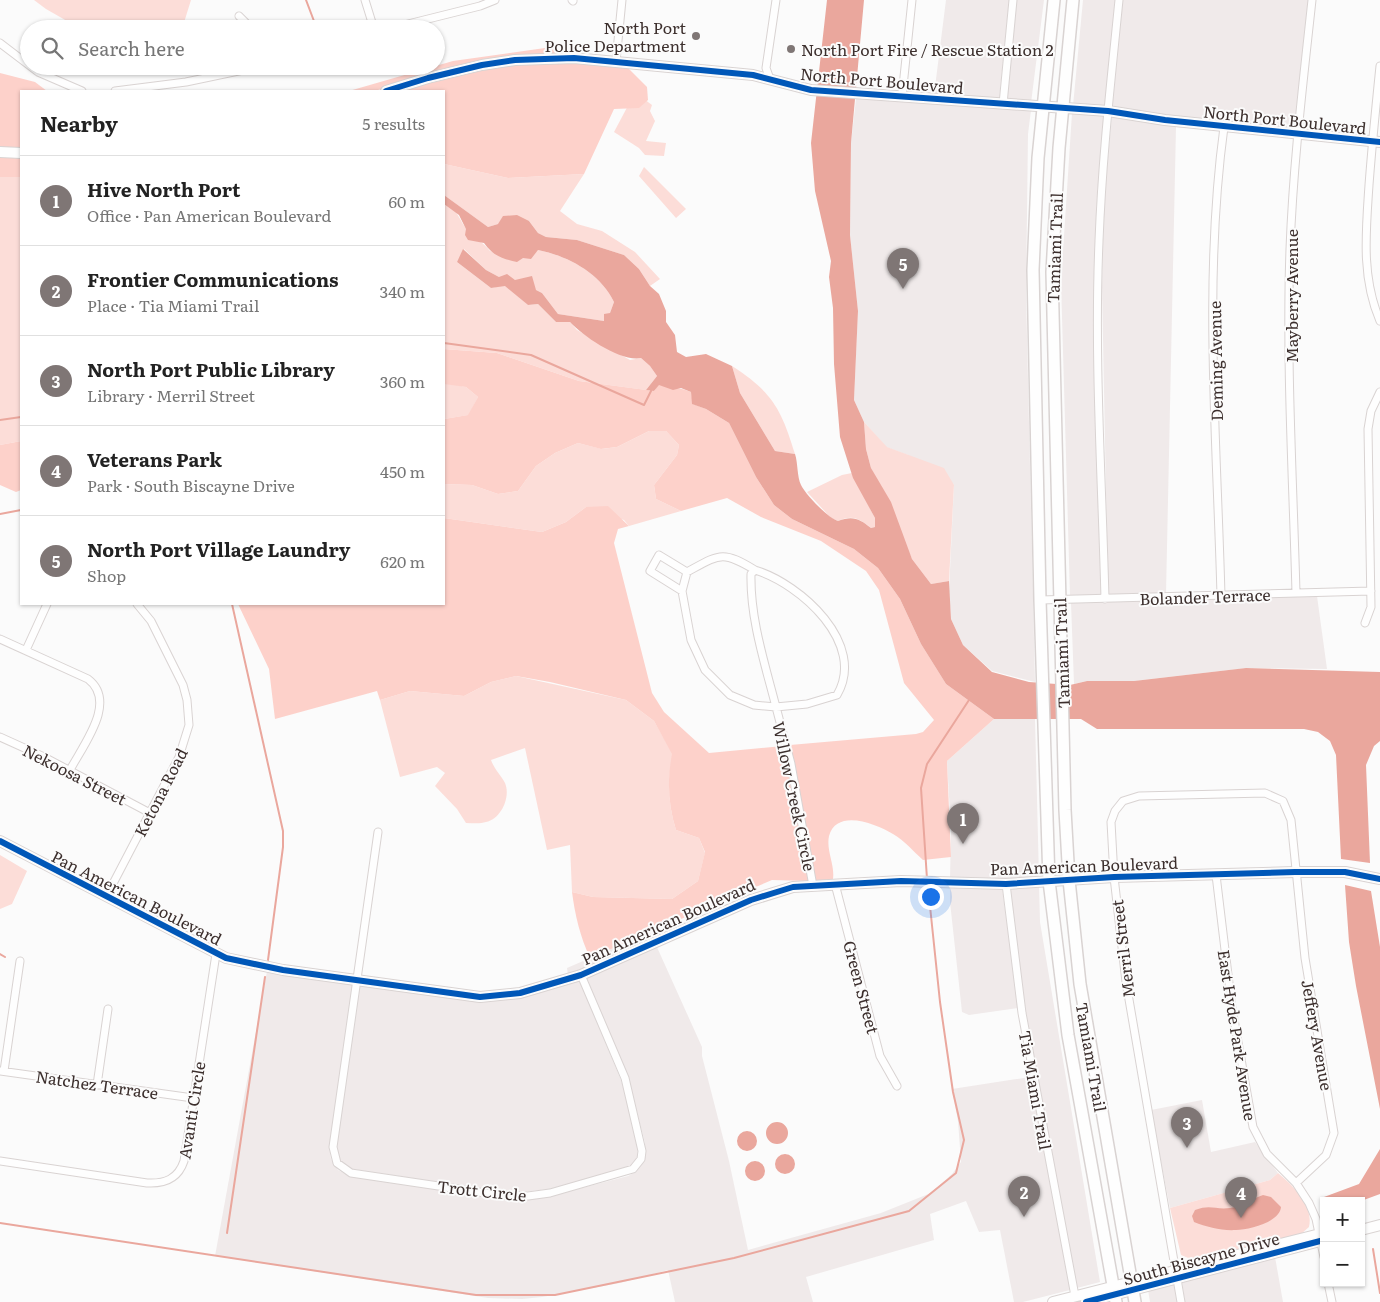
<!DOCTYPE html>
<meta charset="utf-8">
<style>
:root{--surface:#fff;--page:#f6f6f6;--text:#222;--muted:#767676;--line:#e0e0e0;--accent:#7f7675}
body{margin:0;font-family:Literata,serif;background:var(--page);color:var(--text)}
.controls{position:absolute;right:15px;bottom:15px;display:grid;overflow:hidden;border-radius:0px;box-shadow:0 1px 4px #0004}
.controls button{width:45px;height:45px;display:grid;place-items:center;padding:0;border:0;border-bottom:1px solid var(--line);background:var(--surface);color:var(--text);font:25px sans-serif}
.you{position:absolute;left:930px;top:896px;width:18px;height:18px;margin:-12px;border:4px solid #fff;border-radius:50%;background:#1a73e8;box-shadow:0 0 0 8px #1a73e833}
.badge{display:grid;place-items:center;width:32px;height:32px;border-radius:50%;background:var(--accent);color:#fff;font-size:16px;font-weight:700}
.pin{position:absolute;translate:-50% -41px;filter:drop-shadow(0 1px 2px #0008)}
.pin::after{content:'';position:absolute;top:26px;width:18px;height:15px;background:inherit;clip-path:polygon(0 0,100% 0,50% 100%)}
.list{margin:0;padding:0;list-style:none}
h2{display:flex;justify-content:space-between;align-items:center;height:65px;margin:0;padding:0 20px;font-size:21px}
h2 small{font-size:16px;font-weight:400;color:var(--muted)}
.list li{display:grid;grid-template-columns:32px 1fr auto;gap:15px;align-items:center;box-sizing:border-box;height:90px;padding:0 20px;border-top:1px solid var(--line)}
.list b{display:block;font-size:19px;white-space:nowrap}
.list p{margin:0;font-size:16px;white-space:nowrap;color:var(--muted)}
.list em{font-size:16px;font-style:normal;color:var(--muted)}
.icon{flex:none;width:28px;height:28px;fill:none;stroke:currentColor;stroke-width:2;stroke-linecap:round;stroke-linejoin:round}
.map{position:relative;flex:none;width:1380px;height:1302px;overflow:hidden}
.search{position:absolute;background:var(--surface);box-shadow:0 1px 4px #0004;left:20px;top:20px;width:425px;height:55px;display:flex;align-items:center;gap:12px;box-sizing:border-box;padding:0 18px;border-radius:28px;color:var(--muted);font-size:19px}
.panel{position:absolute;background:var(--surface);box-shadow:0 1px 4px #0004;left:20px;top:90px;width:425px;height:515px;border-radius:0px}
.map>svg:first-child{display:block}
.built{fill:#f0eaea}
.green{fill:#fcddd8}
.forest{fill:#fdd1ca}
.water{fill:#eaa79d}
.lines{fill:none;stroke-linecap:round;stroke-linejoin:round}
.stream{stroke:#eaa79d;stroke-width:2}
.street-casing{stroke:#d9d3d2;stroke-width:9}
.secondary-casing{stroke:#d9d3d2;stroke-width:12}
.primary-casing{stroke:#d9d3d2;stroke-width:14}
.street{stroke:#fefefe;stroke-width:7}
.secondary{stroke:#fefefe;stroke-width:10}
.primary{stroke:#fefefe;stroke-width:11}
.cycleway-casing{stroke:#fbfbfb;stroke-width:9}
.cycleway{stroke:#0057b8;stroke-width:6}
.poi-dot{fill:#7f7675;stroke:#fbfbfb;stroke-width:2}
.labels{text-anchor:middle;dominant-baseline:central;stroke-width:4;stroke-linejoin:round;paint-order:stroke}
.poi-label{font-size:16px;fill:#3c2f2d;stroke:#fbfbfb;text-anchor:end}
.street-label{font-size:16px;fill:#3c2f2d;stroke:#fbfbfb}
</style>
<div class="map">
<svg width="1380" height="1302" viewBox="0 0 1380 1302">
<rect width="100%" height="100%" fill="#fbfbfb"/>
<path class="built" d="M946,0H1009L999,100L934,95Z
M1017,0H1044L1031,103L1007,101Z
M1083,0H1115L1105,108L1073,106Z
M1123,0H1308L1294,130L1112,109Z
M856,99L901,100L1031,110L1028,134L1026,294L1035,682L992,671L963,645L951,619L949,591L954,485L908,455L886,447L864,422L854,400L858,311L850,235L851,143Z
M1072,113L1104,115L1097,197L1094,288L1101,596H1070L1061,282Z
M1112,116L1219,130L1176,127L1166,594L1108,596L1102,287L1104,197Z
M1317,596L1327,669L1246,668L1134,681H1087L1074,684L1071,603Z
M994,719H1035L1039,878L1006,880L950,879L951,831L947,761Z
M950,885L1002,887L1018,1008L969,1015L962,1012L950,902Z
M1039,885L1040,922L1100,1282L1077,1288L1026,1013L1010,887Z
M650,932L654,939L568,975L567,968Z
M656,945L702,1047V1056L729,1161L748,1250L881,1213L931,1193L952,1174L961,1162L958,1121L952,1089L1030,1077L1070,1290L1023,1302H1014L1000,1230L979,1232L966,1201L930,1214L934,1240L806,1277L813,1302H675L668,1270L620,1283L542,1297L522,1299L488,1298L215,1256L267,971L353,984L329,1147L331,1159L338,1170L349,1176L375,1180L498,1198L528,1199L551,1196L628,1176L636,1172L644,1161L645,1143L628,1077L586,976Z
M579,979L621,1080L638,1145L637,1158L631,1167L549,1189L514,1193L352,1169L340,1161L337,1147L360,985L480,1000Z
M1202,1100L1211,1152L1255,1142L1278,1173L1270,1180L1170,1208L1151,1110Z
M1275,1257L1283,1302H1185L1182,1282Z
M1174,1284L1177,1302H1150L1148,1290Z"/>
<path class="green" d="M34,0H191L182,29H81L46,9Z
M644,99L652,105L650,111L655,121L646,141L666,143L664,156L645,155L639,148L614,132L631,100Z
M444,164L508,178L584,174L560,211L577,224L602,231L635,252L660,279L650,286L639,269L624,255L577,240L546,237L538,233L529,221L498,224L488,227L444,195Z
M644,167L686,209L676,218L639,176Z
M0,177H21V441L0,445Z
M444,204C457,206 459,221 467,229C474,238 483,242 490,251L523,258L538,250C568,256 600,273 614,302L610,313L604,321L558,314L542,293L515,280L499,277L486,270L464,249L457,262L491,288L505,285L528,305L538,304L556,322H570L577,330L630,360L641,358L650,366L657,376L646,390L579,381L497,353L444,349Z
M732,366C772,392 781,408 795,454L775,451L740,393Z
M447,383L466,387L478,397L469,415L444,419V384Z
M864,422L887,447L944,468L954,485L949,581L931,584L912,559L871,468L866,449Z
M649,431H666L679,445L677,455L654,485L656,499L681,511L629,526L624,520L586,507L566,522L542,532L444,518V484L472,485L498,494L518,491L536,466L555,453L578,443L602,449L617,447Z
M852,473L875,518V527L871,528C860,519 853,514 838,521L831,518L807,492L842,475Z
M516,676L626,700L654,721L673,754C667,780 668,805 676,830L699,838L705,853L698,881L672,899L593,897L572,892L570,845L547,850L525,748L491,760C494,769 501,775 505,783C511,797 501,819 486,822C480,824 473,823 466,823L457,809L435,786L445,773L437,767L400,777L380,700L410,691L464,696L491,682Z
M0,855L27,871L12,904L0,909Z
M1278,1173C1293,1186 1314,1205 1309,1227L1301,1234L1197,1259H1191L1181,1255L1170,1208L1270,1180Z"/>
<path class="forest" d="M545,48L604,57L575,55L427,74L375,91H349L453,61Z
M549,62L625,65L647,87L648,100L639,108L614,109L584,174L508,178L444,164V91H397C447,77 496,65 549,62Z
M0,73L35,82L47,91H21V149H0Z
M0,156H21V177H0Z
M444,349L497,353L579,381L654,391L659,384C671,389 680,387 691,392L693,404L706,409L729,423L756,477L774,505L792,519L854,549L878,568L900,599L921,644L946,684L994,719L947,761L951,857L923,860C913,851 905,841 893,834C876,824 837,808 829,836C826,851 835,864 833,879L816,881L790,745L916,734L923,732L934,720L904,683L879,590L866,571L821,541L761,517L727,498L681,511L656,499L654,485L677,455L679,445L666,431H649L617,447L601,449L578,443L555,453L536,466L518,491L498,494L472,485L444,484V419L468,415L478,397L466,387L444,384Z
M21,441V490L16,492L0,485V445Z
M608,506L629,526L618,529L614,543L652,693L664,712L709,753L783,746L809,881L772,880L590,958C580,936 575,915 572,892L593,897L672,899L698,881L705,852L699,838L676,830C668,805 667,780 672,754L654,721L626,700L550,682L516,676L491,682L464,696L410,691L380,700L377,691L275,719L269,669L238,604H444V518L542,532L566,522L586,507Z"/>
<path class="water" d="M827,0H864L851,143L850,235L858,311L854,400L864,422L866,449L871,468L891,502L912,559L931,584L949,581L951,619L963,645L992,672L1029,682L1070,685L1087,681H1134L1246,668L1380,672V741L1374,746L1366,765L1370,863L1341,859L1336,755L1330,741L1318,732L1304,729H1097L1081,719H994L946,684L921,644L900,599L878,568L854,549L792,519L774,505L756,477L729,423L706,409L692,404L691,392L681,388L673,390L659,385L654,391L646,390L657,376L650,366L641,358C621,362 584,337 570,322H556L538,304L528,305L505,286L491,288L457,262L463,249L486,270L499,277L507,274L515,280L532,276L536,290L542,293L558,314L604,321V314L610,313L614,302C600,273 568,256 538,250L531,259L523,258L517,262C503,259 493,256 484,243L468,240L465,235L466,229L459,215L444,204V195L488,227L498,224L503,216L517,215L529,221L538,233L546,237L577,240L624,255L639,269L650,286L659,294L666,311V322L675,335L677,352L686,357L706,354L732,366L740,393L775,451L795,454C798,463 797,477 801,485C806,495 828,518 838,521C853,515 860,519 871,528L875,527V518L853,478L840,437L834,364L833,308L829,277L831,261L815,191L811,143Z
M1345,885L1371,891L1380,947V1109L1356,986L1349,942Z
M766 1133a11 11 0 1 1 22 0a11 11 0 1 1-22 0Z
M737 1141a10 10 0 1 1 20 0a10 10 0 1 1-20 0Z
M1380,1149V1194L1361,1201H1324V1205L1322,1203L1324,1197L1359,1184Z
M775 1164a10 10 0 1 1 20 0a10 10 0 1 1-20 0Z
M745 1171a10 10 0 1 1 20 0a10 10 0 1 1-20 0Z
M1263,1195L1271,1197L1281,1207C1280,1222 1249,1230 1236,1230C1222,1231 1207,1227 1194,1222L1192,1216L1195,1210C1211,1204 1215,1210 1230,1208C1242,1207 1251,1199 1263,1195Z"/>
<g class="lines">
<path class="stream" d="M306,0L317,29
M444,343L531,355L644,405L652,389
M0,420L21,417
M0,514L21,510
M232,604L283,831V847L268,960
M927,879L921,788L927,764L969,700
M0,954L5,957
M0,1223L476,1295H555L734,1258L909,1211L956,1173L964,1140L953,1092L940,1002L928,887
M227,1233L265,977
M1373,1249L1380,1293"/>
<g class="street-casing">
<path id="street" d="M365,0L374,29
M572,0L573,1
M239,16L252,29
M388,29L480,6L495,0
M0,43L38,72L82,91
M616,61L622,0
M1380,66C1376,105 1372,145 1369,185C1366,231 1361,277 1380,321
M770,79L766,68L776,0
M115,91L186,82L263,66
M902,96L912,0
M1003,104L1013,0
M755,570C722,550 720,554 687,572L682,591L691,640L705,670L730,695L754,705L776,707L791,764L813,886
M755,570C801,584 867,644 837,695L807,704L776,707C765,664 750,619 751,574Z
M682,591L650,571L659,555L687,572
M1296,593C1293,479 1286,363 1290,249C1293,166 1303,83 1312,0
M1221,596C1217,440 1203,281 1224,127
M1105,599C1102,480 1094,360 1099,241C1102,160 1111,80 1119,0
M1040,600L1371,591
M1365,623L1371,607L1368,429L1371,411L1380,392
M0,639L88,679C118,702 83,745 70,770
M26,650L47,604
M0,737L42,756L150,813
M378,832L333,1147L337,1163L351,1173L499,1195L528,1196L550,1193L633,1169L641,1159L642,1151L625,1078L581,975
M1216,875L1232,1008L1253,1127L1267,1154L1296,1183L1309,1203L1316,1219L1324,1257
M835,884L880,1056L897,1086
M1006,884L1022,1013L1075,1296
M106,897L179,757L189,725L187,700L183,685L151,621L137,604
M0,1071L193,1098
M4,1071L20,961
M97,1085L108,1009
M0,1161L147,1183C165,1184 178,1179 184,1161L216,954
M1328,1283L1332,1302
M1181,1302L1126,982L1114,877L1111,822L1115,811L1123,801L1139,796L1265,793L1283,801L1291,820L1305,958L1334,1133L1326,1155L1296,1183"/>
</g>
<g class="secondary-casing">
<path id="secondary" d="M386,91L428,78L482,65L515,60L574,58L753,75L811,90L1108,111L1165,120L1380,142
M0,152L21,153
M0,841L226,958L283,970L480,997L520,993L581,975L751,900L793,887L901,881L1006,884L1114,877L1295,872H1345L1380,879
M1361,1230L1380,1225
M1053,1302L1324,1233
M1086,1302L1324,1240"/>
</g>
<g class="primary-casing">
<path id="primary" d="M1054,0L1038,158L1033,270L1040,600L1049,881L1068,1035L1116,1302
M1073,0L1059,148L1052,272L1065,810L1069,880L1080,984L1135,1302"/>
</g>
<use href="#street" class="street"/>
<use href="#secondary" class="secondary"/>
<use href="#primary" class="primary"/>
<g class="cycleway-casing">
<path id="cycleway" d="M386,91L428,78L482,65L515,60L574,58L753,75L811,90L1108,111L1165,120L1380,142
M0,841L226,958L283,970L480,997L520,993L581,975L751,900L793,887L901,881L1006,884L1114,877L1295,872H1345L1380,879
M1086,1302L1324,1240"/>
</g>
<use href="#cycleway" class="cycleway"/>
</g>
<g class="poi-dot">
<circle cx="696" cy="36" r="5"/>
<circle cx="791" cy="49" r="5"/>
</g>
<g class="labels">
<g class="poi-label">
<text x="686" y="27">North Port<tspan x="686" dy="18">Police Department</tspan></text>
<text x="801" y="49" text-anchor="start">North Port Fire / Rescue Station 2</text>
</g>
<g class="street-label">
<text transform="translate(882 80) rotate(5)">North Port Boulevard</text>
<text transform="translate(1285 119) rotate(6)">North Port Boulevard</text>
<text transform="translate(1054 248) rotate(-88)">Tamiami Trail</text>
<text transform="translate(1291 296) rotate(-90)">Mayberry Avenue</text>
<text transform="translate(1215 361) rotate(-91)">Deming Avenue</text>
<text transform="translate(1205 596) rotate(-2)">Bolander Terrace</text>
<text transform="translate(1061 653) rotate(-92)">Tamiami Trail</text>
<text transform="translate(75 774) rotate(27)">Nekoosa Street</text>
<text transform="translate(160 792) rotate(-63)">Ketona Road</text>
<text transform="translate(795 796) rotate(78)">Willow Creek Circle</text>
<text transform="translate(1084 865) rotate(-2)">Pan American Boulevard</text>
<text transform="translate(137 897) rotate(27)">Pan American Boulevard</text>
<text transform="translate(668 921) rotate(-24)">Pan American Boulevard</text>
<text transform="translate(1122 949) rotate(-97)">Merril Street</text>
<text transform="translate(862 987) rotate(75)">Green Street</text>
<text transform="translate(1238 1035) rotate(81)">East Hyde Park Avenue</text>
<text transform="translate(1318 1035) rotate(80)">Jeffery Avenue</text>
<text transform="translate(1092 1057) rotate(80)">Tamiami Trail</text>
<text transform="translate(97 1084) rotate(8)">Natchez Terrace</text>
<text transform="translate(1036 1090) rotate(80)">Tia Miami Trail</text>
<text transform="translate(191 1110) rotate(-81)">Avanti Circle</text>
<text transform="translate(482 1190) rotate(6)">Trott Circle</text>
<text transform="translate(1201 1258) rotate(-15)">South Biscayne Drive</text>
</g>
</g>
</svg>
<div class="controls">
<button>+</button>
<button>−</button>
</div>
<div class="you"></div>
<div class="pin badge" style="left:963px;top:844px">1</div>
<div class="pin badge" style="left:1024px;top:1217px">2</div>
<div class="pin badge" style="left:1187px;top:1148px">3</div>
<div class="pin badge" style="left:1241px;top:1218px">4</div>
<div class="pin badge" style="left:903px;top:289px">5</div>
<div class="search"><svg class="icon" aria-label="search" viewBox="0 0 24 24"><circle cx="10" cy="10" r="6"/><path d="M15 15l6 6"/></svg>Search here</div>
<section class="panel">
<h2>Nearby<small>5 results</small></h2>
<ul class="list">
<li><span class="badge">1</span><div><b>Hive North Port</b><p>Office · Pan American Boulevard</p></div><em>60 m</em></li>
<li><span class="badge">2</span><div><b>Frontier Communications</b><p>Place · Tia Miami Trail</p></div><em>340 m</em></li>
<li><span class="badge">3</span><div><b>North Port Public Library</b><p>Library · Merril Street</p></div><em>360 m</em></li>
<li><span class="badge">4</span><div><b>Veterans Park</b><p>Park · South Biscayne Drive</p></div><em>450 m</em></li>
<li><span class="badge">5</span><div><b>North Port Village Laundry</b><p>Shop</p></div><em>620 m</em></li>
</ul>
</section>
</div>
